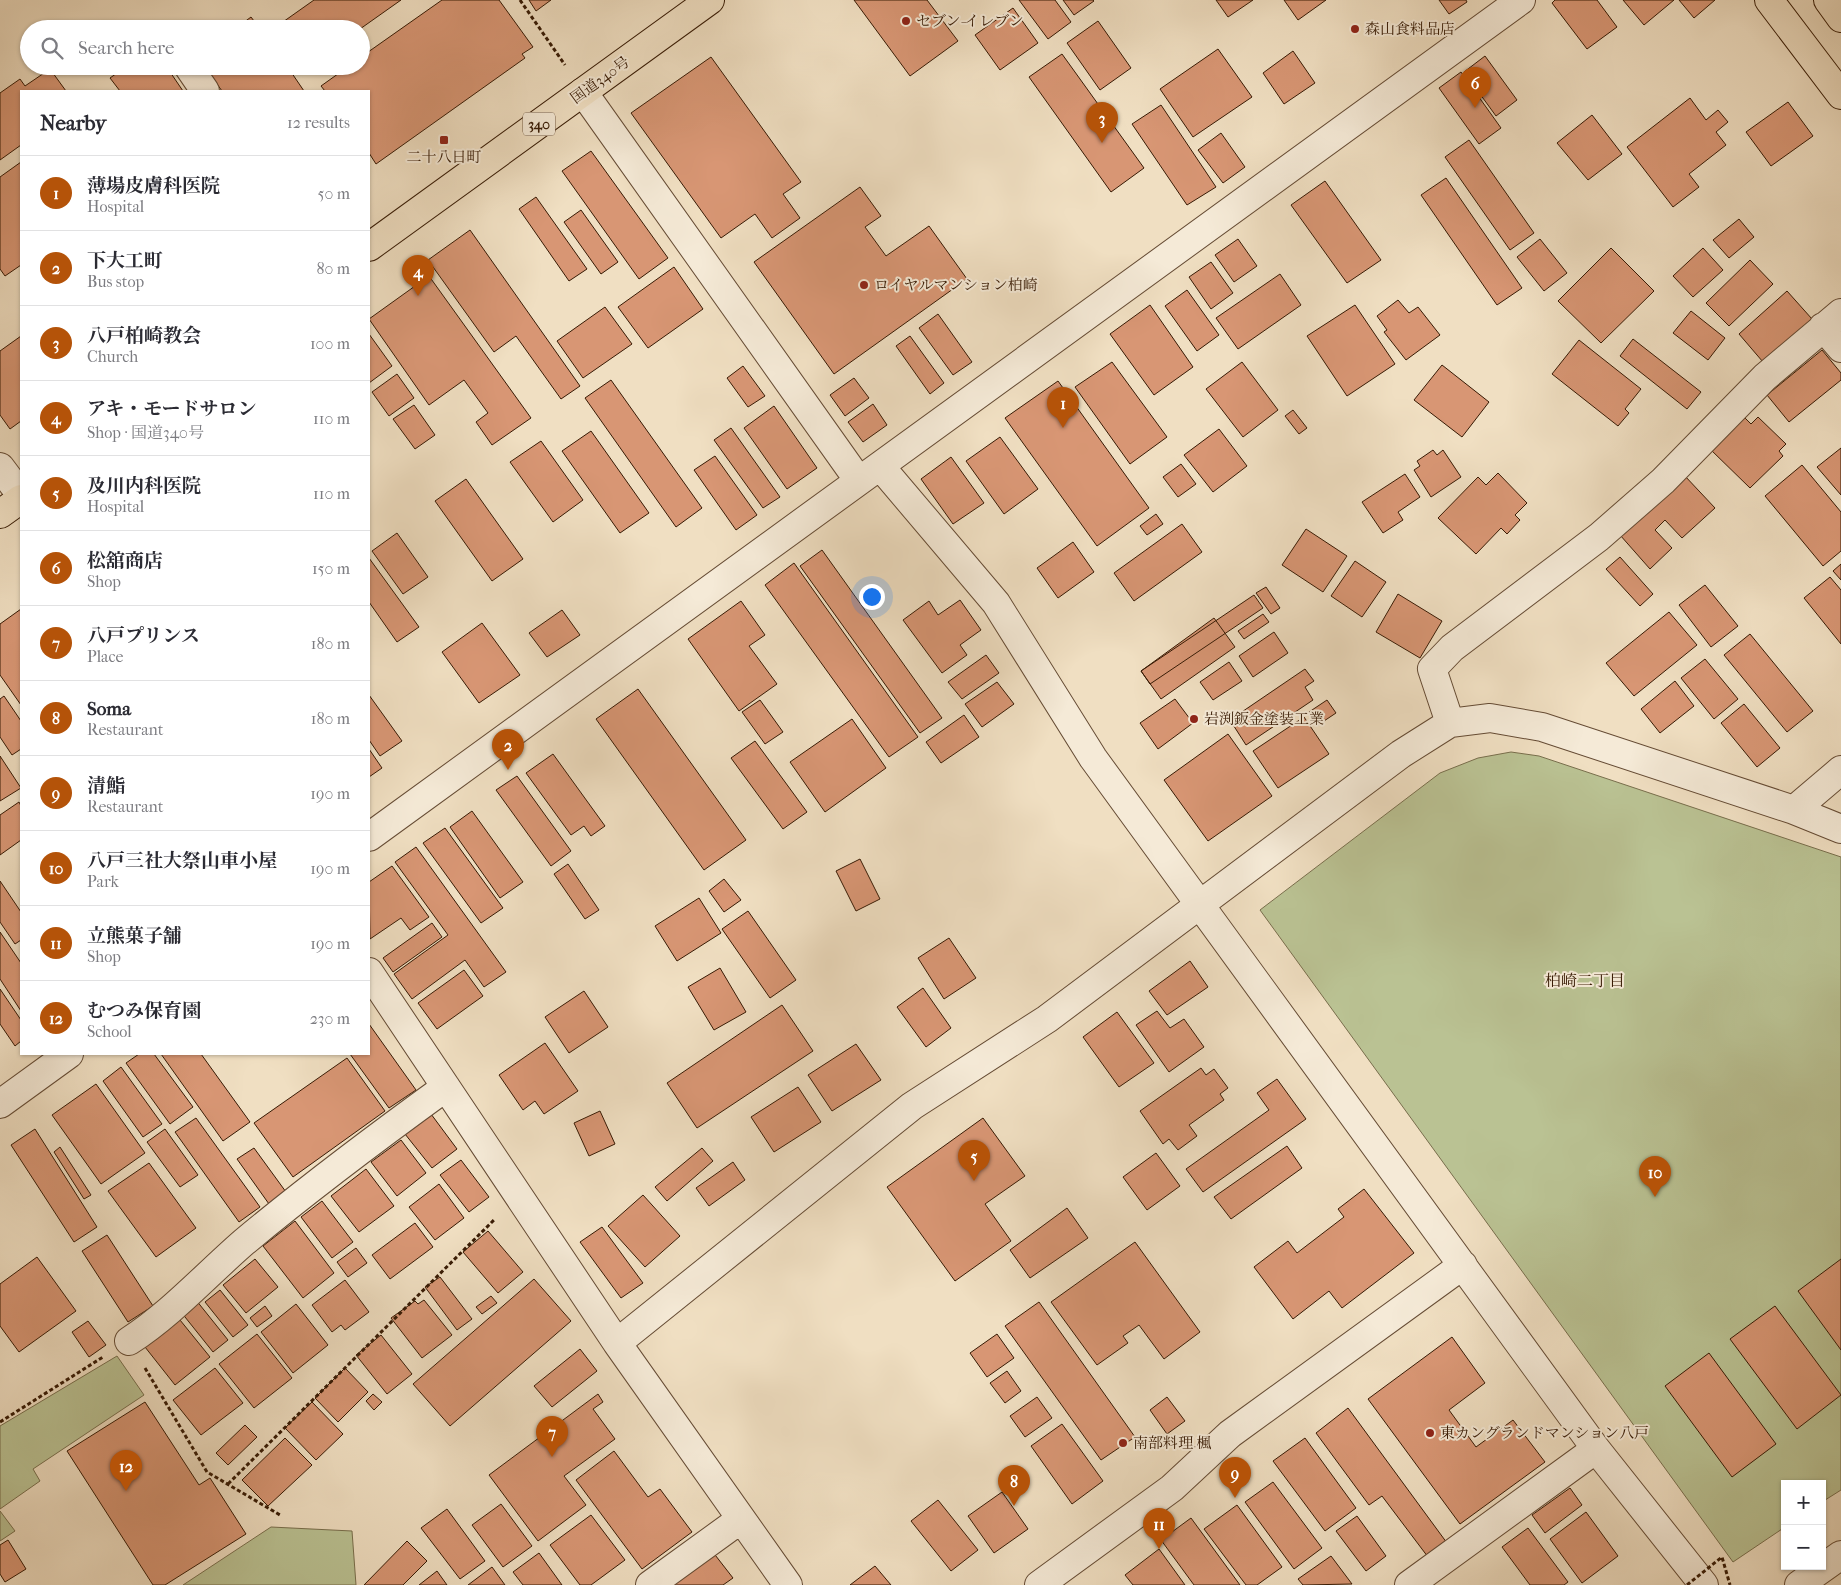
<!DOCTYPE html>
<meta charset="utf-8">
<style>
:root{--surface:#fff;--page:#f7f7f7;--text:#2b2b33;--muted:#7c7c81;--line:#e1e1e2;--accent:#b45309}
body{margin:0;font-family:"IM FELL French Canon","Noto Serif JP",serif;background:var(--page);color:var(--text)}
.controls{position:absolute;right:15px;bottom:15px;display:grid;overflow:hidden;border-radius:0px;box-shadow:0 1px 4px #0004}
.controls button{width:45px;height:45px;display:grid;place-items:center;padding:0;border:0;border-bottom:1px solid var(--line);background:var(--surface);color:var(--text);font:25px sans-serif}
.you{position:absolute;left:871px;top:596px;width:18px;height:18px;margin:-12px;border:4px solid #fff;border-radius:50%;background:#1a73e8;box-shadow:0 0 0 8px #1a73e833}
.badge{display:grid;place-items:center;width:32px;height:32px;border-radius:50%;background:var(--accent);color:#fff;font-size:16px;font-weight:700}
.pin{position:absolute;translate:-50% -41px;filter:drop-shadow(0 1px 2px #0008)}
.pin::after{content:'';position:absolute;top:26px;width:18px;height:15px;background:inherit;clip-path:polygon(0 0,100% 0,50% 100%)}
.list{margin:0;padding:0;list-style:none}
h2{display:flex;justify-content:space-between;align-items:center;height:65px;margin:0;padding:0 20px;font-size:21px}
h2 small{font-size:16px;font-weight:400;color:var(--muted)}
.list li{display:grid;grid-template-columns:32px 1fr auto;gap:15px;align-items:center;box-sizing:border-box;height:75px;padding:0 20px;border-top:1px solid var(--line)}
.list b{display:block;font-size:19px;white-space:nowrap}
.list p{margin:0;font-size:16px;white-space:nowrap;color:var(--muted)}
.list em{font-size:16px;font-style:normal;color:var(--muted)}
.icon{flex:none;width:28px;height:28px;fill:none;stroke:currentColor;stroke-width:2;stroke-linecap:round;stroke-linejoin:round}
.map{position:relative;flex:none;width:1841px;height:1585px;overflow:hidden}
.search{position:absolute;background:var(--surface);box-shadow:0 1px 4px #0004;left:20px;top:20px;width:350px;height:55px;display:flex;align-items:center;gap:12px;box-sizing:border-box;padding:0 18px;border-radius:28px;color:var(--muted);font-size:19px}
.panel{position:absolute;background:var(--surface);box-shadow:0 1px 4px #0004;left:20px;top:90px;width:350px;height:965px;border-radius:0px}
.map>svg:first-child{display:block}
.green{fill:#bac293;stroke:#786e4c}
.building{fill:#d89674;stroke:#371a04}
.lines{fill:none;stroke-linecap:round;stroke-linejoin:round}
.minor-casing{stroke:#654b34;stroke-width:30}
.highway-casing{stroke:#371a04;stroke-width:30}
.path{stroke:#371a04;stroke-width:3;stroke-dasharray:4 2.5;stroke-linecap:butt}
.minor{stroke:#f5ead7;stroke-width:28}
.highway{stroke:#f0dfc2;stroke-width:28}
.path-bridge{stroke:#371a04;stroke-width:3;stroke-dasharray:4 2.5;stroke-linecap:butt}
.poi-dot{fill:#8f2418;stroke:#f5ead7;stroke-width:2}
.labels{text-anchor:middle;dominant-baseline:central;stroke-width:4;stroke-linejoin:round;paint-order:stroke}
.shield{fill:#f5ead7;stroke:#705843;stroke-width:1}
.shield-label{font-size:14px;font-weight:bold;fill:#371a04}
.poi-label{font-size:15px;fill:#371a04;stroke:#f5ead7;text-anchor:start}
.street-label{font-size:15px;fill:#371a04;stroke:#f5ead7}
.neighbourhood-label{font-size:16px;fill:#371a04;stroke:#f5ead7}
</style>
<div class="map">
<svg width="1841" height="1585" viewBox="0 0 1841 1585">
<rect width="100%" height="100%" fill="#f0dfc2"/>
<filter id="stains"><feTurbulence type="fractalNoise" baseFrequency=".004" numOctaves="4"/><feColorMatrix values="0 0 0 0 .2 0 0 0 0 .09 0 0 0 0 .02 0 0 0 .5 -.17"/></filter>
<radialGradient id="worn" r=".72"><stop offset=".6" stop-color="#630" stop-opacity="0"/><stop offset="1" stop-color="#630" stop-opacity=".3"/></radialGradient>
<path class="green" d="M1511,752L1539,756L1841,857V1490L1822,1502V1484H1785V1527L1733,1562L1260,910L1440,773L1478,758Z
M117,1356L144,1395L33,1469L40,1481L0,1509V1426Z
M0,1511L15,1531L0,1541Z
M271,1527L352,1531L356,1585H183Z"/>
<path class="building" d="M314,0H401L360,29H273Z
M442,0H499L533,47L522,54L525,58L376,164L369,153V91H325L321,86L349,66H361V57Z
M529,0H551L536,11Z
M854,0H927L958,41L910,76Z
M1019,0H1055L1071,22L1048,39Z
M1063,0H1093L1094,1L1074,15Z
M1216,0H1253L1228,17Z
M1284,0H1326L1298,20Z
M1439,0H1466L1467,2L1449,14Z
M1555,0H1597L1617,27L1587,49L1552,3Z
M1623,0H1674L1644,25Z
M1679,0H1715L1694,18Z
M1013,8L1038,43L1000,70L975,35Z
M251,17L260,29H235Z
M1098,21L1131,68L1100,90L1067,43Z
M1218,49L1252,97L1193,137L1160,89Z
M1293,51L1315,83L1284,104L1263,73Z
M1062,54L1144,168L1111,192L1029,77Z
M1485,56L1517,100L1496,116L1464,72Z
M711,57L801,182L783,194L800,218L772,238L755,214L721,238L631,113Z
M127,66H142L144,69L148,66H166L183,91H120L110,78Z
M204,66H287L304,91H222Z
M50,69L66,91H21V145L0,160V93L20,79L25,86Z
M1461,72L1501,128L1479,144L1439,88Z
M1690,98L1706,120L1718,110L1728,122L1716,132L1726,145L1689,174L1699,187L1673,207L1627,147Z
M1788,102L1813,136L1771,166L1746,132Z
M1161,105L1216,187L1187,205L1132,124Z
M1592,115L1622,154L1588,180L1557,143Z
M1221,133L1245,167L1223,183L1198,150Z
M1469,140L1534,233L1510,250L1445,157Z
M591,151L668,258L639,279L562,171Z
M21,162V265L5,276L0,269V177Z
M1446,178L1522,288L1497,305L1421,195Z
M1325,181L1381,260L1347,283L1291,205Z
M860,187L881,216L865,227L886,256L929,226L967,279L834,374L754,262Z
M536,197L587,269L569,281L519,209Z
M581,210L618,262L601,274L564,222Z
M1739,219L1754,237L1729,258L1713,240Z
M470,230L580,386L561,399L516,336L494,352L428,260Z
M1238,239L1257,266L1234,282L1215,255Z
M1540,239L1567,273L1544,291L1517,257Z
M1611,248L1654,291L1601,343L1558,301Z
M1703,248L1723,270L1693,297L1673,276Z
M1750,260L1773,284L1729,326L1706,303Z
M1211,262L1233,293L1211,309L1189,277Z
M674,267L703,309L648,348L618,307Z
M1280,274L1301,305L1238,349L1216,318Z
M429,276L531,418L492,445L476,422L488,413L464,380L429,405L369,319Z
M1187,290L1219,335L1197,351L1165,306Z
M1787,291L1812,319L1763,362L1739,334Z
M1398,300L1409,313L1418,307L1440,335L1406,360L1384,332L1387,330L1377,316Z
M1150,305L1193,367L1154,395L1110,334Z
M1355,305L1395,364L1347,396L1307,336Z
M605,307L632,344L583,378L557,341Z
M1691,311L1725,338L1708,360L1673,333Z
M938,314L972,362L953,375L919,328Z
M369,334L392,366L369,383Z
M21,336V421L10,429L0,415V351Z
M910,336L944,383L930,394L896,346Z
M1633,339L1701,392L1687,409L1620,356Z
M1579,340L1641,389L1625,409L1629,413L1618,426L1552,374Z
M1822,350L1841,373V380L1789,422L1767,395Z
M1112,362L1167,437L1130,464L1075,387Z
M1242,362L1278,410L1243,437L1206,389Z
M1442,365L1489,402L1462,437L1414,400Z
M743,366L765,396L748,407L727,378Z
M397,374L414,398L389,416L372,392Z
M854,378L869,398L845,416L830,395Z
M611,380L702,508L676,527L585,398Z
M1058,381L1149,508L1097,546L1005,418Z
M873,404L887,425L863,442L848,422Z
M414,405L435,435L415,449L393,419Z
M774,406L817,468L787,489L744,428Z
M1293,410L1307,428L1299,434L1285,416Z
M1743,416L1751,424L1758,417L1786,444L1779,451L1783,456L1750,488L1710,449Z
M731,428L780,497L763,508L714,440Z
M1219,429L1247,466L1213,492L1184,455Z
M591,431L649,513L620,533L562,451Z
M1000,437L1038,489L1004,514L966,461Z
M541,441L583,500L553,522L510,462Z
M1841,448V495L1817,467Z
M1433,450L1437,455L1443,450L1461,477L1431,497L1414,470L1420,466L1417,461Z
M715,456L757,515L736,530L694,470Z
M951,457L984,503L953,524L921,479Z
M1181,464L1196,484L1178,497L1163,477Z
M1802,465L1841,512V551L1823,566L1765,496Z
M1498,473L1527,503L1515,515L1520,520L1507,534L1501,528L1476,554L1438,518L1478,477L1486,485Z
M1405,474L1420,497L1398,512L1403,520L1383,533L1362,502Z
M1684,475L1715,508L1682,538L1665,520L1655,530L1672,548L1650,569L1620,535Z
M466,479L523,559L492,581L435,501Z
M1156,514L1163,524L1147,535L1140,526Z
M1182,524L1202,552L1134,601L1114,573Z
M1306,529L1347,556L1323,592L1282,565Z
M397,533L428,577L403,594L372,551Z
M1073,542L1094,572L1058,598L1037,568Z
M822,550L942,718L920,733L800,566Z
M1620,557L1653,594L1640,606L1606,569Z
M369,558L419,627L397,642L369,602Z
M1355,561L1386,582L1362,617L1331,596Z
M794,563L918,737L889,757L765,585Z
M1841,564V580L1833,571Z
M1830,577L1841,590V644L1804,598Z
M1705,585L1738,626L1711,647L1679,605Z
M1266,587L1280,608L1271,614L1256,593Z
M1398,594L1442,621L1420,658L1376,632Z
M1254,595L1263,608L1150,684L1141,671Z
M960,600L981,630L960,645L967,655L942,673L903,620L929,601L938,615Z
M741,601L765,635L749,646L777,684L739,711L688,639Z
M21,609V705L0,675V624Z
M562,610L580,635L547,657L529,633Z
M1669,612L1697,645L1634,696L1606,663Z
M1263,614L1269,622L1244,639L1238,631Z
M1214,618L1235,647L1161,699L1141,671Z
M482,623L520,675L479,703L442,652Z
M1274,632L1288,653L1253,677L1239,656Z
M1750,634L1813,711L1787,732L1724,655Z
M986,655L999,673L962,699L948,682Z
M1705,659L1738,699L1714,719L1681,678Z
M1229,662L1242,681L1213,700L1200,682Z
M1305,669L1314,681L1305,687L1313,700L1246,745L1230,720Z
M1675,681L1694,706L1660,733L1641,709Z
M997,682L1014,704L982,727L965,704Z
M638,689L746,840L704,870L596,719Z
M369,695L402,741L380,756L369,740Z
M4,696L21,721V749L12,755L0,737V699Z
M1175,699L1193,723L1158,749L1140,723Z
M760,700L783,732L765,744L742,712Z
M1327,700L1336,713L1318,725L1309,712Z
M1744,704L1780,748L1757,767L1721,723Z
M964,715L979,737L941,763L926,742Z
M1304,717L1329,754L1278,788L1253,751Z
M852,719L886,768L825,812L790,762Z
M1228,734L1272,796L1208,841L1164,780Z
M755,741L807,812L783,829L731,758Z
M369,749L382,768L369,777Z
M553,754L605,826L591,836L584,826L571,835L526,773Z
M0,756L21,788L0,801Z
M517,776L571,851L551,866L496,790Z
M19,802L21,806V840L0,855V815Z
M472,811L523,882L500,898L450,827Z
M445,828L503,908L481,923L423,843Z
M416,847L506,972L484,987L465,960L412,999L394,974L448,935L395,862Z
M860,859L880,899L856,911L836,871Z
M568,864L599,910L585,919L554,874Z
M392,866L429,917L410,930L401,918L370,939L369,882Z
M724,879L741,900L724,912L709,891Z
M0,881L21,912V940L15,944L0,922Z
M699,898L721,933L677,961L655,926Z
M748,911L796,980L770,998L722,929Z
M432,923L442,937L393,972L383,958Z
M0,932L21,963V1011L0,979Z
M949,938L976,978L944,999L918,958Z
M1190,961L1208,987L1167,1015L1149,991Z
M720,968L746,1012L714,1030L688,987Z
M464,970L483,996L437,1029L418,1003Z
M923,988L951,1028L926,1047L897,1007Z
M0,989L21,1020V1041L15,1046L0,1024Z
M584,991L608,1027L569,1053L545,1017Z
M782,1005L813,1051L697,1128L667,1083Z
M1157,1011L1170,1028L1184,1019L1204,1047L1169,1072L1136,1025Z
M1117,1012L1154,1063L1119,1087L1083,1037Z
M369,1024L416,1090L389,1108L350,1054H369Z
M545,1043L578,1091L544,1114L535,1101L523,1110L499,1075Z
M856,1044L881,1080L832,1111L808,1075Z
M139,1054H154L193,1107L170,1124L126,1063Z
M161,1054H201L250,1122L223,1141Z
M347,1058L385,1111L293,1177L254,1123Z
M121,1067L162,1124L143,1137L103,1081Z
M1201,1068L1206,1075L1214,1069L1228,1088L1220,1094L1224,1100L1189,1125L1197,1136L1178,1150L1169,1139L1163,1144L1140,1111Z
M1277,1079L1306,1119L1203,1192L1186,1169L1269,1110L1257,1093Z
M96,1084L145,1153L101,1184L52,1115Z
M798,1087L821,1122L774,1152L751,1117Z
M600,1111L615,1144L589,1156L574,1123Z
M431,1114L457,1149L432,1168L405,1134Z
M196,1118L260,1207L239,1222L175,1132Z
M983,1118L1025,1176L985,1204L1011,1241L955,1281L887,1187Z
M35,1129L97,1227L74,1242L11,1145Z
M165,1129L198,1175L180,1187L147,1142Z
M401,1140L426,1173L397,1196L371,1162Z
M1287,1146L1302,1168L1231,1219L1214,1197Z
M60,1147L91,1195L84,1199L54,1152Z
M254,1148L286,1192L269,1204L237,1159Z
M702,1148L713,1161L667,1201L655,1187Z
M1156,1153L1180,1186L1147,1210L1123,1177Z
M461,1160L489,1197L469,1212L440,1175Z
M733,1162L745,1180L709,1206L696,1188Z
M149,1163L196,1228L156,1257L108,1191Z
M366,1169L394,1206L359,1232L331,1196Z
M439,1184L464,1218L435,1240L409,1207Z
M1364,1189L1414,1253L1342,1308L1329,1291L1293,1319L1254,1267L1288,1241L1297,1253L1344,1217L1338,1209Z
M643,1195L680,1236L645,1267L608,1226Z
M322,1201L353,1242L332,1258L301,1217Z
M1067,1208L1088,1238L1030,1278L1010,1250Z
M295,1221L334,1273L303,1298L263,1246Z
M415,1223L433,1247L390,1279L372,1255Z
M602,1227L643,1283L621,1298L580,1242Z
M488,1231L523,1272L498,1293L463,1252Z
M107,1235L153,1306L128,1322L82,1251Z
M1135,1242L1200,1332L1164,1359L1139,1325L1123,1336L1128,1343L1097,1365L1051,1302Z
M356,1248L367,1263L348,1277L337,1262Z
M37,1257L76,1311L19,1352L0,1326V1284Z
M255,1259L278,1287L246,1313L223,1285Z
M1841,1259V1350L1798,1291Z
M440,1277L472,1319L457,1330L425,1287Z
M534,1279L571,1321L450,1426L413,1384Z
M345,1280L369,1312L345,1330L341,1325L332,1332L312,1305Z
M220,1290L248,1325L233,1337L205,1302Z
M491,1296L497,1303L482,1314L476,1307Z
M196,1300L228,1340L213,1352L181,1312Z
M424,1300L452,1335L422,1358L391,1318L415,1301L418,1304Z
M1039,1302L1135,1437L1101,1460L1005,1326Z
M296,1304L328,1345L293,1373L261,1332Z
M265,1306L272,1316L257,1327L250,1318Z
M1775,1306L1841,1395L1797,1429L1730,1339Z
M180,1320L210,1357L175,1385L145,1347Z
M88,1321L106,1345L89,1357L72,1332Z
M257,1334L292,1378L254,1408L219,1364Z
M997,1334L1014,1358L987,1377L970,1353Z
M381,1335L412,1374L387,1394L356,1355Z
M1452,1337L1485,1383L1449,1410L1476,1447L1513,1420L1545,1462L1460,1524L1368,1399Z
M580,1349L597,1371L552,1407L534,1386Z
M1709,1353L1776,1444L1732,1477L1665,1386Z
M215,1368L243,1403L201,1435L173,1400Z
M345,1368L368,1392L338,1422L315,1398Z
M1007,1371L1021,1391L1005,1403L990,1383Z
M373,1394L382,1402L374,1410L366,1401Z
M598,1394L603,1402L593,1409L615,1439L564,1476L586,1505L538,1541L489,1475Z
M1037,1397L1052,1418L1025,1437L1010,1416Z
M1167,1397L1185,1421L1167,1434L1150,1410Z
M145,1402L199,1485L210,1478L246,1534L165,1585H153L67,1451Z
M312,1402L343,1434L316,1460L285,1428Z
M1348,1408L1447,1543L1428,1557L1382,1496L1369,1505L1316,1433Z
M1062,1424L1103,1481L1072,1504L1031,1446Z
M245,1425L257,1437L228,1465L216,1453Z
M285,1438L312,1465L268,1506L242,1480Z
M1305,1438L1356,1508L1325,1531L1273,1461Z
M614,1451L648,1497L660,1489L692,1532L642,1569L576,1480Z
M1273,1482L1322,1548L1294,1569L1245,1502Z
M1570,1488L1582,1505L1545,1533L1532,1515Z
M1002,1492L1028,1529L994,1553L968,1516Z
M938,1500L978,1550L951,1571L911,1521Z
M501,1504L532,1546L503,1567L472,1525Z
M1237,1505L1282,1567L1257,1585H1246L1204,1529Z
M447,1509L485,1561L460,1579L421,1528Z
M1586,1512L1618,1556L1582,1583L1550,1539Z
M591,1515L625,1560L591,1585H580L550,1545Z
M1357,1516L1386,1556L1366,1571L1336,1531Z
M1191,1518L1240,1585H1194L1161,1540Z
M1528,1528L1568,1582L1564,1585H1530L1502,1547Z
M8,1540L26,1569L5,1582L0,1574V1545Z
M407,1541L427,1561L403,1585H364Z
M1159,1549L1185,1585H1133L1125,1575Z
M712,1551L733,1578L723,1585H668Z
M539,1553L562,1585H523L513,1572Z
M1331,1556L1352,1584L1303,1585L1298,1579Z
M875,1566L891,1585H850Z
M492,1567L505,1585H468Z
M437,1571L447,1585H419Z"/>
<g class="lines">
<g class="minor-casing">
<path id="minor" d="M188,66L205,91
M583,92L859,481
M1823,327L1841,348
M880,466L996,603L1093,758L1596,1449L1704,1585
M0,467L21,495
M1450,723L1432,669L1452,648L1599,537L1663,481L1765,377L1841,313
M1794,810L1841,770
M369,837L1521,0
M369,972L617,1343L788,1585
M0,1104L69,1054
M129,1341C171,1314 206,1275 244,1242C309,1188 377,1137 446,1087
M617,1343L912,1106L1047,1019L1401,754L1450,723L1490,718L1542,727L1794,810L1841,829
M650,1585L741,1519
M1039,1585L1172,1488L1230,1434L1463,1265
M1409,1585L1596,1449
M1799,1585L1841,1555"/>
</g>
<g class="highway-casing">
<path id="highway" d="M1769,0L1841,95
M1828,0L1841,18
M369,247L710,0
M0,514L21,499"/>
</g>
<path class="path" d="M520,0L565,65
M145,1368L207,1472L280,1515
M0,1422L103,1357
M228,1484L495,1219"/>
<use href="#minor" class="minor"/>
<use href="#highway" class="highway"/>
<path class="path-bridge" d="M1687,1585L1722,1557L1730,1585"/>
</g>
<g class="poi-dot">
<circle cx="906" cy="21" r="5"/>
<circle cx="1355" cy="29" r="5"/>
<rect x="439" y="135" width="10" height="10" rx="2.5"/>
<circle cx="864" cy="285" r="5"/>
<circle cx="1194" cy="719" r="5"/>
<circle cx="1430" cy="1433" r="5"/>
<circle cx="1123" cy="1443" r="5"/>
</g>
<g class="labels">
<rect class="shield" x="523" y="112.5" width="32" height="23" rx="4"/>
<g class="shield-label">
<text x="539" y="124">340</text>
</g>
<g class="poi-label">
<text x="916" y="21">セブン-イレブン</text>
<text x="1365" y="29">森山食料品店</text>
<text x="444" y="157" text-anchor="middle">二十八日町</text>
<text x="874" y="285">ロイヤルマンション柏崎</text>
<text x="1204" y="719">岩渕鈑金塗装工業</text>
<text x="1440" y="1433">東カングランドマンション八戸</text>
<text x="1133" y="1443">南部料理 楓</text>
</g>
<g class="street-label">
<text transform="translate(600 80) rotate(-36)">国道340号</text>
</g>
<g class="neighbourhood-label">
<text x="1585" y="980">柏崎二丁目</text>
</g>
</g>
<rect width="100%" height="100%" filter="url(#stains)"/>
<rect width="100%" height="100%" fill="url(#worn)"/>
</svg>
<div class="controls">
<button>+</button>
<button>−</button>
</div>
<div class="you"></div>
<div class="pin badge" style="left:1063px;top:428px">1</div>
<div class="pin badge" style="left:508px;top:770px">2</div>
<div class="pin badge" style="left:1102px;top:143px">3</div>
<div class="pin badge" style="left:418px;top:296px">4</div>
<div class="pin badge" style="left:974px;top:1181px">5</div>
<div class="pin badge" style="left:1475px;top:108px">6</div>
<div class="pin badge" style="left:552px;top:1457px">7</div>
<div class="pin badge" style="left:1014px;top:1506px">8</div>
<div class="pin badge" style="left:1235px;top:1498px">9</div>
<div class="pin badge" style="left:1655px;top:1197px">10</div>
<div class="pin badge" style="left:1159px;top:1549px">11</div>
<div class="pin badge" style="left:126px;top:1491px">12</div>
<div class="search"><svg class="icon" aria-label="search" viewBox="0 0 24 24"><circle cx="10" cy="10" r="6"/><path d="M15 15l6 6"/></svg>Search here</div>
<section class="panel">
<h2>Nearby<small>12 results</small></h2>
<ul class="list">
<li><span class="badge">1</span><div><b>薄場皮膚科医院</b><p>Hospital</p></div><em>50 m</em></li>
<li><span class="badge">2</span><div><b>下大工町</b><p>Bus stop</p></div><em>80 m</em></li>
<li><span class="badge">3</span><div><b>八戸柏崎教会</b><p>Church</p></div><em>100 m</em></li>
<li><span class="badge">4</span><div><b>アキ・モードサロン</b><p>Shop · 国道340号</p></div><em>110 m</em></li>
<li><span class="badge">5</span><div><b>及川内科医院</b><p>Hospital</p></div><em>110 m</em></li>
<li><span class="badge">6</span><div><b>松舘商店</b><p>Shop</p></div><em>150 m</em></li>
<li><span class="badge">7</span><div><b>八戸プリンス</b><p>Place</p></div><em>180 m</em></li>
<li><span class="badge">8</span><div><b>Soma</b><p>Restaurant</p></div><em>180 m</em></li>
<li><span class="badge">9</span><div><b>清鮨</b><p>Restaurant</p></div><em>190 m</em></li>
<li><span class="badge">10</span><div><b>八戸三社大祭山車小屋</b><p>Park</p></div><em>190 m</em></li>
<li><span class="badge">11</span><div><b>立熊菓子舗</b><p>Shop</p></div><em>190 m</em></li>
<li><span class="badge">12</span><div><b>むつみ保育園</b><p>School</p></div><em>230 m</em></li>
</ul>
</section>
</div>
